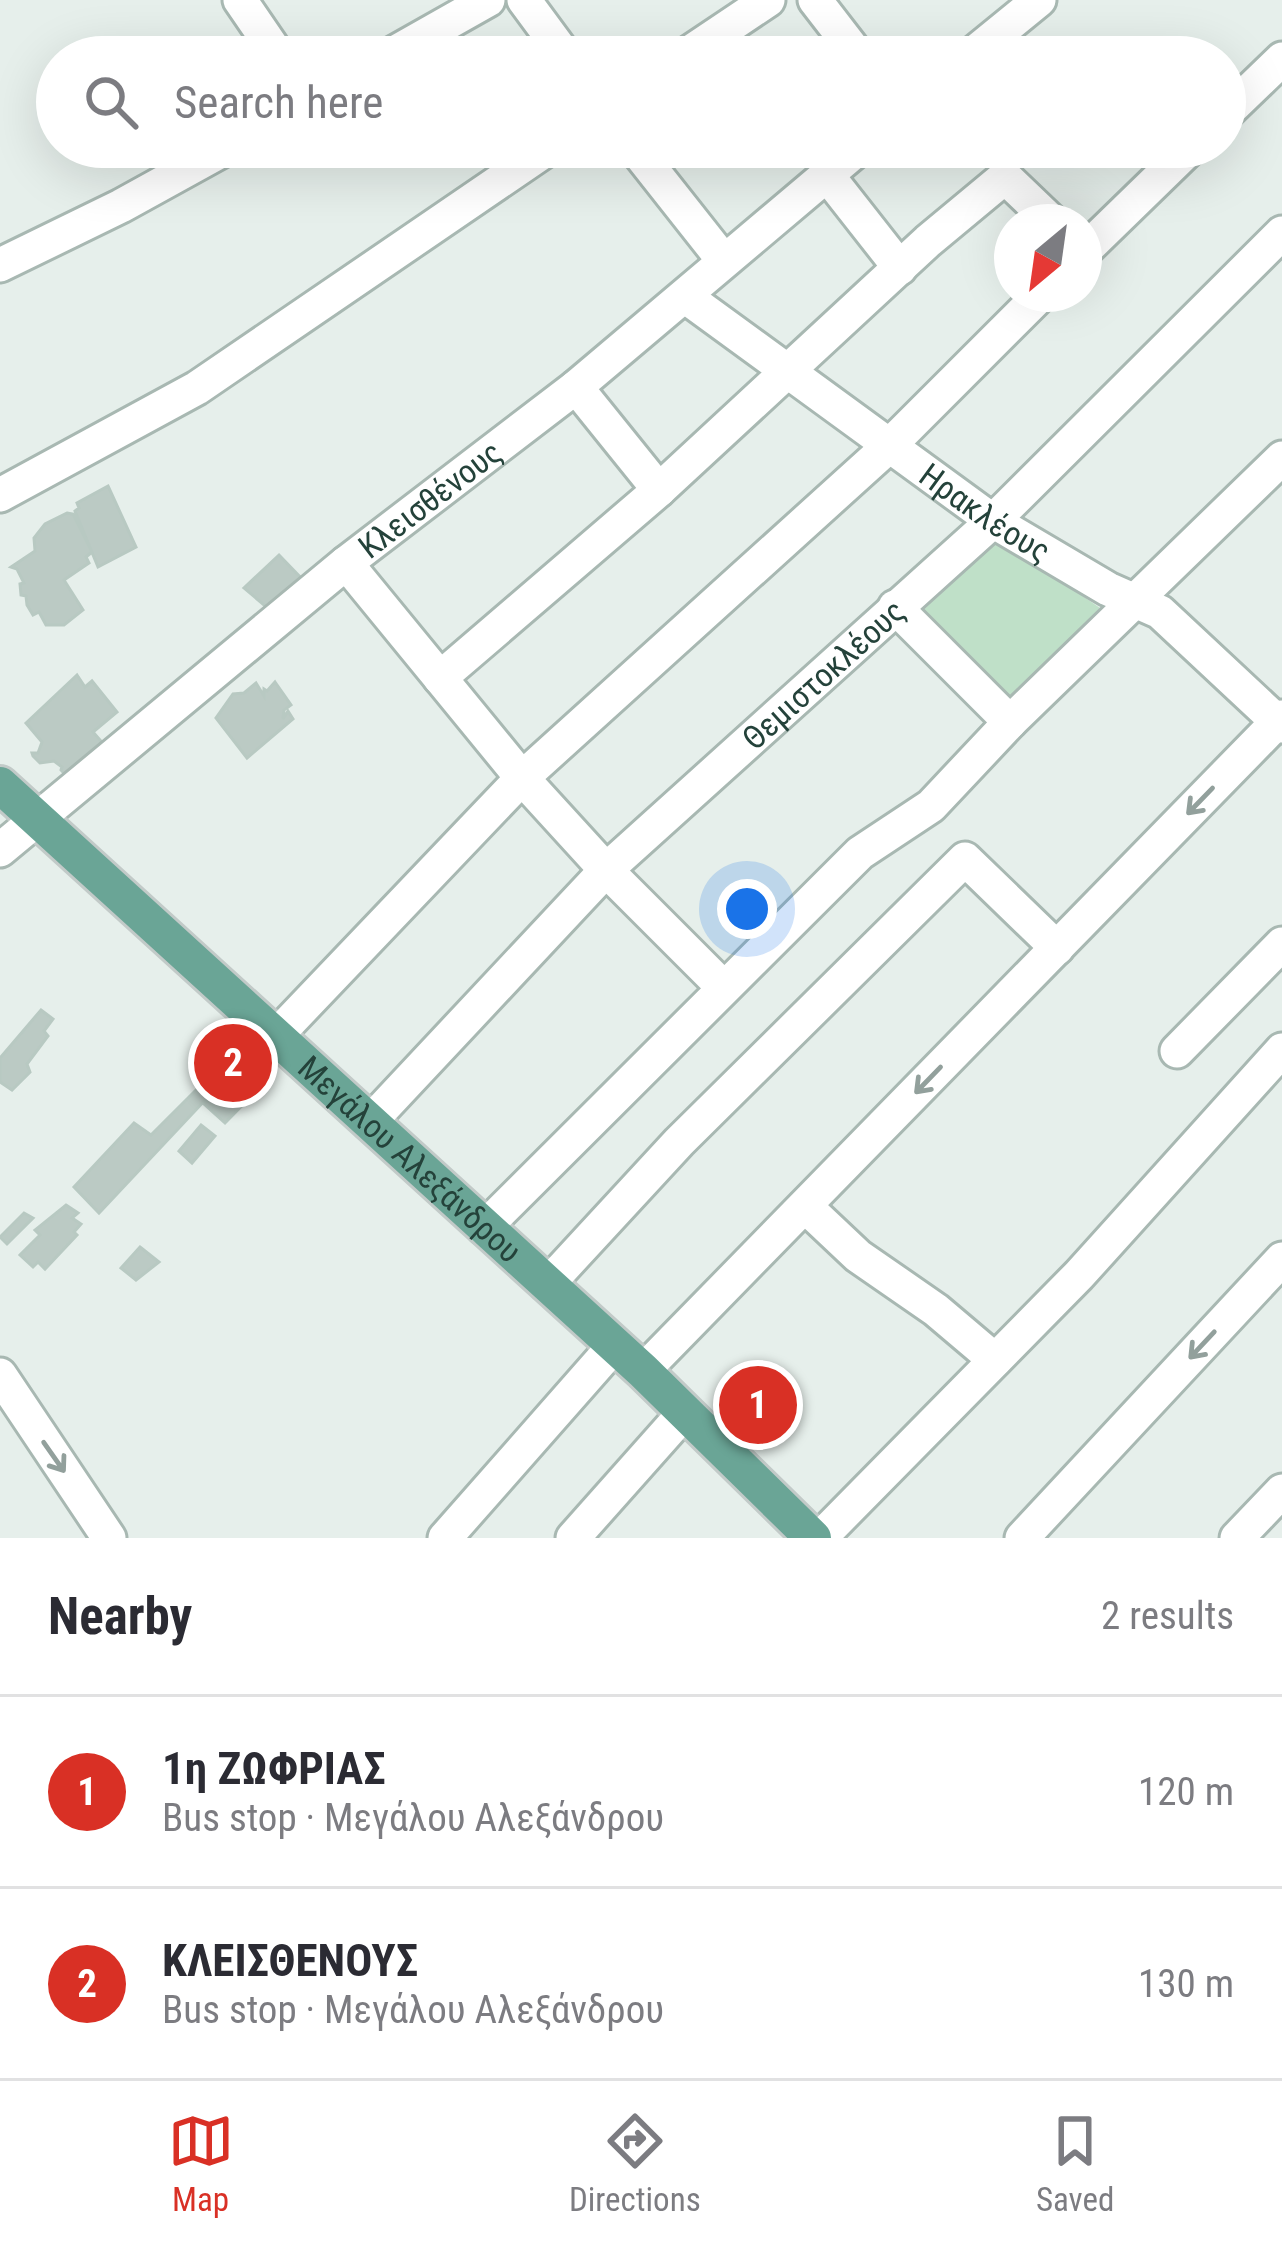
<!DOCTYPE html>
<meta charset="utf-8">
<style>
:root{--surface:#fff;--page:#f7f7f7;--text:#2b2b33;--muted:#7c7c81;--line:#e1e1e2;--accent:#d93025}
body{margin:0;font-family:"Roboto Condensed",sans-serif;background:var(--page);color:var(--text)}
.compass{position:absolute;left:994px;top:204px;width:108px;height:108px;border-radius:50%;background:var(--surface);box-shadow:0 12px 48px #0002;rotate:209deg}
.you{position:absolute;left:747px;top:909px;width:42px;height:42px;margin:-30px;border:9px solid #fff;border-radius:50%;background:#1a73e8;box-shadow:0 0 0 18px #1a73e833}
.badge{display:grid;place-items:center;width:78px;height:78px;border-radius:50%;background:var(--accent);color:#fff;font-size:39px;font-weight:700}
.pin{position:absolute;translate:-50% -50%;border:6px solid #fff;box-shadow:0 3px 12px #0006}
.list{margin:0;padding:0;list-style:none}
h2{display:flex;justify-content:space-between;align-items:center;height:156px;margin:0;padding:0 48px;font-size:51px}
h2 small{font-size:39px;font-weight:400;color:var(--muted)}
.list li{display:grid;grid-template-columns:78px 1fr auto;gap:36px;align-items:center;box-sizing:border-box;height:192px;padding:0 48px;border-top:3px solid var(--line)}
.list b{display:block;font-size:45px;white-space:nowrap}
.list p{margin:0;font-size:39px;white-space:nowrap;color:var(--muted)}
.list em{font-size:39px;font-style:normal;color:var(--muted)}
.icon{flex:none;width:66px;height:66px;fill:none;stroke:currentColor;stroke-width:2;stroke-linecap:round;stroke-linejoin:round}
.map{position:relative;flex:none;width:1282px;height:1538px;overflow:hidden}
.search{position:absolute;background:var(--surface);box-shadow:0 12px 48px #0002;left:36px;right:36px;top:36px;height:132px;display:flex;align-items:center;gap:30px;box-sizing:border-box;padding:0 42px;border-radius:66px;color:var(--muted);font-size:45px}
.sheet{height:540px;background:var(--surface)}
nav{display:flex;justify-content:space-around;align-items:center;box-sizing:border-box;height:168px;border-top:3px solid var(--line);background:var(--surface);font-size:33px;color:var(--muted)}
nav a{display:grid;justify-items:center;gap:6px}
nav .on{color:var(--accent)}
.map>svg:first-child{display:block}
.green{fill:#bfe0c8}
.building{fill:#bbcac4;stroke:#b8c9c2;stroke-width:3}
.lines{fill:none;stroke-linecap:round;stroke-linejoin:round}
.minor-casing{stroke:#a8b8b2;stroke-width:39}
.major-casing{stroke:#c2cac8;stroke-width:42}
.minor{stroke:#fff;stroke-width:33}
.major{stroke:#6aa596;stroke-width:36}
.oneway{stroke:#92a09c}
.labels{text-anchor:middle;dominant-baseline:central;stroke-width:9;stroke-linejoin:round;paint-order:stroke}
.street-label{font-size:33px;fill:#24423a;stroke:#f7fbf9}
</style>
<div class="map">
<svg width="1282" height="1538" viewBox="0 0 1282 1538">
<rect width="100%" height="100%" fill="#e6efeb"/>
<path class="green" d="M990,532L1100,608L1008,705L906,608Z"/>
<path class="building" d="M108,486L136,547L98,567L75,511L79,508L77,503Z
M67,513L73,514L92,552L86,557L89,563L64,580L83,610L64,625H46L39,612L33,615L27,605L26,596L21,595L20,584L24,583L17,569L11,567L35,551L34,538L45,524Z
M279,555L303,580L270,610L244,588Z
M77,675L85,687L92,681L117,712L93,732L107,748L70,780L61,770L62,767L54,761L40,763L33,756L32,753H38L42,742L26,723Z
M275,682L291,705L284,710L283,719L288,711L293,719L247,758L216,718L233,694L244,693L256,683L264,696V689L267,691Z
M41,1010L53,1019L44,1031L48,1036L27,1064L30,1072L12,1090L0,1082V1058Z
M241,1059L267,1080L225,1123L204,1104L211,1097L208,1094Z
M202,1084L208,1097L99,1213L74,1187L134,1123L151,1135Z
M201,1125L215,1136L192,1163L179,1151Z
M66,1205L78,1213L72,1218L81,1224L74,1232L77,1235L45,1269L38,1262L33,1267L20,1255L40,1235L35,1230Z
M24,1213L33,1218L7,1244L0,1237Z
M140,1247L159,1262L136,1280L121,1268Z"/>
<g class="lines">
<g class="minor-casing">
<g id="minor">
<path d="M240,0L279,57"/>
<path d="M524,0L566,57"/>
<path d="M815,0L859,57"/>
<path d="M387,57L488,0"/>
<path d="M683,57L768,0"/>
<path d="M969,57L1039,0"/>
<path d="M1225,114L1282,59"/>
<path d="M634,147L724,261"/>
<path d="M827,175L900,268"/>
<path d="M1084,251L1191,147"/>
<path d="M0,265L121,206L228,147"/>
<path id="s1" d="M686,297L993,521L1108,589L1160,612L1282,726"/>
<path d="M576,387L659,490"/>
<path d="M0,495L197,388L550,147"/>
<path d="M346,563L522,778L606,870L722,986"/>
<path d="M895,607L1010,722"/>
<path d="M440,678L659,490L928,241L1005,177L1052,222"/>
<path id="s2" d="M0,850L346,563L576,387L860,147"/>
<path d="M275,1037L522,778L889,446L1041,294"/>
<path d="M1177,1051L1282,944"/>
<path id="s3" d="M369,1123L606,870L993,521L1282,233"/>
<path d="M805,1206L858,1256L936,1310L995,1360"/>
<path d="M484,1228L860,853L931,806L1010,722L1282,458"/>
<path d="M547,1285L679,1142L965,859L1057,948"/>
<path d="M643,1371L1282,717"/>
<path d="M0,1375L109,1538"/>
<path d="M445,1538L614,1346"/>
<path d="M573,1538L685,1412"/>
<path d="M820,1538L1079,1275L1282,1050"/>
<path d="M1022,1538L1282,1259"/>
<path d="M1237,1538L1282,1491"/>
</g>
</g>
<g class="major-casing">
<g id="major">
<path id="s4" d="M0,785L643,1371L813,1538"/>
</g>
</g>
<use href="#minor" class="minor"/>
<use href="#major" class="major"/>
</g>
<defs><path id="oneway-shaft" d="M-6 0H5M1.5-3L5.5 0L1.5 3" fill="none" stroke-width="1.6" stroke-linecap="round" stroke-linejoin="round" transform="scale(3)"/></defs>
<g class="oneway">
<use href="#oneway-shaft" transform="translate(1200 801) rotate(134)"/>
<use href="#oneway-shaft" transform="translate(928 1080) rotate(134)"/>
<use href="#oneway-shaft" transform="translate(1202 1345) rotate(133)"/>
<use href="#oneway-shaft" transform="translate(54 1457) rotate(55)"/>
</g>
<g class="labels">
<g class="street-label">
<text stroke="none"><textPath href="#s2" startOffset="555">Κλεισθένους</textPath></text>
<text stroke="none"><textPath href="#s1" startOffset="369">Ηρακλέους</textPath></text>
<text stroke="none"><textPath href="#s3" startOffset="639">Θεμιστοκλέους</textPath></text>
<text stroke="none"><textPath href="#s4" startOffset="555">Μεγάλου Αλεξάνδρου</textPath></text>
</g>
</g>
</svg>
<svg class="compass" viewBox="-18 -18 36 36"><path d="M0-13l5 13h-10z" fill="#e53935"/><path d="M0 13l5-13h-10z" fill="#7c7c81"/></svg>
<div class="you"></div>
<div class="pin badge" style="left:758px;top:1405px">1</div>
<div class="pin badge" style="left:233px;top:1063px">2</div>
<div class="search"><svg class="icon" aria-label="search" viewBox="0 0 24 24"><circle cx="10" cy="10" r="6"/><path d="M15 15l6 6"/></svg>Search here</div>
</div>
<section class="sheet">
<h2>Nearby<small>2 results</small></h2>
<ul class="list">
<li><span class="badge">1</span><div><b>1η ΖΩΦΡΙΑΣ</b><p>Bus stop · Μεγάλου Αλεξάνδρου</p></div><em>120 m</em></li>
<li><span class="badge">2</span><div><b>ΚΛΕΙΣΘΕΝΟΥΣ</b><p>Bus stop · Μεγάλου Αλεξάνδρου</p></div><em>130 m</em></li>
</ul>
</section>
<nav>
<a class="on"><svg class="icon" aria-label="map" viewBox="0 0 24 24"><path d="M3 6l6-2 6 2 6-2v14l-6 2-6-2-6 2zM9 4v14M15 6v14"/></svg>Map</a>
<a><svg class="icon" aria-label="directions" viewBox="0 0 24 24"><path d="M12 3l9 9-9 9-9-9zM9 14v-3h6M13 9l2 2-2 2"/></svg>Directions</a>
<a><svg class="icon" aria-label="saved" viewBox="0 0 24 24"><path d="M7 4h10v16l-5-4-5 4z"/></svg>Saved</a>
</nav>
